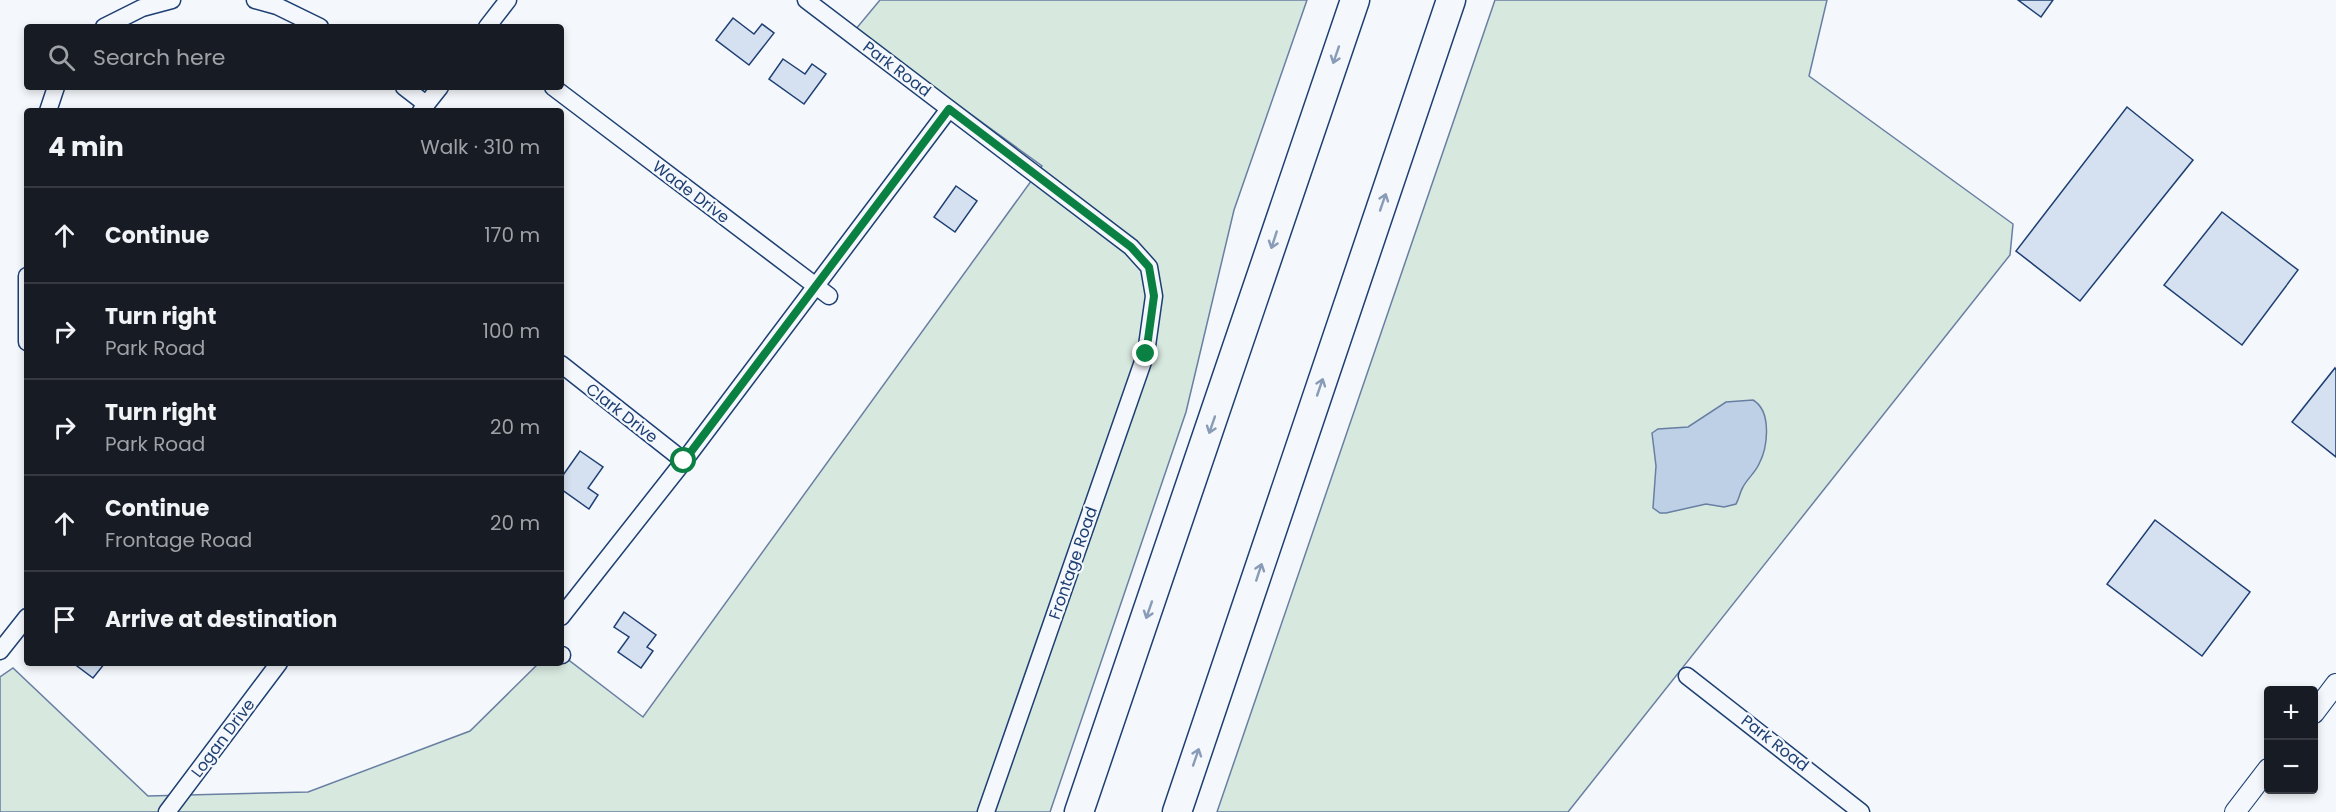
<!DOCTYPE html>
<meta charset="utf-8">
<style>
:root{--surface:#171b24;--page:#20242c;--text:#f1f3f6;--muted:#9ea1a6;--line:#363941}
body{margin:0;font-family:Poppins,sans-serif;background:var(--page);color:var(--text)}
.controls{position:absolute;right:18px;bottom:18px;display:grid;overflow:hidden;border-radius:6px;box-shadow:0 3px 9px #0003}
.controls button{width:54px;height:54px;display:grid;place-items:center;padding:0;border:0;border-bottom:2px solid var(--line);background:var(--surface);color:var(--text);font:30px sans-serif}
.stop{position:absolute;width:18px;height:18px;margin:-14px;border:4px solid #0b8043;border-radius:50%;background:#fff}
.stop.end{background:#0b8043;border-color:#fff;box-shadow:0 2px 6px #0008}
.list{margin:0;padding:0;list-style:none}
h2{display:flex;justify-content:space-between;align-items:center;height:78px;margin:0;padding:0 24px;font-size:26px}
h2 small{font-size:20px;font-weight:400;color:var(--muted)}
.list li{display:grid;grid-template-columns:39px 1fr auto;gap:18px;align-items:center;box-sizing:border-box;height:96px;padding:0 24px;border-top:2px solid var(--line)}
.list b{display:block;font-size:22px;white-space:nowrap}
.list p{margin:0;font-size:20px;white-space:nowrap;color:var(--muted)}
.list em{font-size:20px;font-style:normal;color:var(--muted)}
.icon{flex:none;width:33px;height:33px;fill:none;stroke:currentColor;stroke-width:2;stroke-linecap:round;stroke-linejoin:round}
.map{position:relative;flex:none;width:2336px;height:812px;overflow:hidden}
.search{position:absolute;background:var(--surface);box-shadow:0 3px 9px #0003;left:24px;top:24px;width:540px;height:66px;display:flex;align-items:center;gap:15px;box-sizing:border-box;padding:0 21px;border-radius:6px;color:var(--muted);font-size:22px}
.panel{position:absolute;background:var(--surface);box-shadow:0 3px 9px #0003;left:24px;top:108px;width:540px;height:558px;border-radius:6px}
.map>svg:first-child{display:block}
.green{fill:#d7e8df;stroke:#687fa3;stroke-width:1.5}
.water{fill:#bed0e5;stroke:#687fa3;stroke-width:1.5}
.building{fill:#d5e0f0;stroke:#1d3f73;stroke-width:1.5}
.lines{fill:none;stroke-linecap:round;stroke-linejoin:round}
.minor-casing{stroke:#1d3f73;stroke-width:19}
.tertiary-casing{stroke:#1d3f73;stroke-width:22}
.motorway-casing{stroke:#1d3f73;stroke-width:31}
.minor{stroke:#f4f7fb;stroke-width:16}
.tertiary{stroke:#f4f7fb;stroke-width:20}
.motorway{stroke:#f4f7fb;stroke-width:28}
.oneway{stroke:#889bb7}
.route{stroke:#0b8043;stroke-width:8}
.labels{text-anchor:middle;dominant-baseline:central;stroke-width:4.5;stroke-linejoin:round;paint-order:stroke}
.street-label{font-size:16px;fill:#1d3f73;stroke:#f4f7fb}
</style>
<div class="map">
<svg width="2336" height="812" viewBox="0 0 2336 812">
<rect width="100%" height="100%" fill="#f4f7fb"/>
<path class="green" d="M880,0H1307L1234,210L1186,412L1050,812H0V677L13,668L148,796L308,792L470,731L537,665L561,663L562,655L643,717L1042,166L855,30Z
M1495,0H1827L1809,76L2013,224L2010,255L1568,812H1217Z"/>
<path class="water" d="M1753,400C1772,411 1768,447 1759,464C1755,473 1747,479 1743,487C1740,492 1739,499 1736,504L1724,507L1706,504L1666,513H1660L1653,508L1656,466L1652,433L1658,429L1688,427L1726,402Z"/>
<path class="building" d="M2018,0H2053L2041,17Z
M733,18L754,34L762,24L774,33L749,65L716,40Z
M783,59L805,74L812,64L826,74L804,104L769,79Z
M2127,107L2193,160L2080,301L2016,251Z
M956,186L977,201L955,232L934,217Z
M2222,212L2298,270L2242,345L2164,285Z
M2335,368L2336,370V457L2292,422Z
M580,451L603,467L588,488L598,495L589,509L561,489V478Z
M2155,520L2250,592L2202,656L2107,584Z
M624,612L656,635L647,647L653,651L641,668L618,652L629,637L614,627Z
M73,663H105L93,678Z"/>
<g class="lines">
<g class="minor-casing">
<path id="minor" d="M255,0L277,6L320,27
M806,0L1131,247L1149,267L1154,296L1146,353L986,812
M104,27L142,8L172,0
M487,27L508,0
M404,87L426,104
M553,87L829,296
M48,111L56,87
M421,111L440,87
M27,276V342
M561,364L684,461
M561,617L684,461L949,109
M0,651L27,617
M561,655H562
M1687,676L1861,812
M167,812L279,663"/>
</g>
<g class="tertiary-casing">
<path id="tertiary" d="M2314,713L2336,684
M2235,812L2268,769"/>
</g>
<g class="motorway-casing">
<path id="motorway" d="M1079,812L1355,0
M1177,812L1451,0"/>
</g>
<use href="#minor" class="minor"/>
<use href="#tertiary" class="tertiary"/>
<use href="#motorway" class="motorway"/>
</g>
<defs><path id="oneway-shaft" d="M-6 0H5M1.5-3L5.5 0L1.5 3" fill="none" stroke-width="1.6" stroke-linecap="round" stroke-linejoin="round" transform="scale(1.5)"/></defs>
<g class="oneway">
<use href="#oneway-shaft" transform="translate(1336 55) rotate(109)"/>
<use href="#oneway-shaft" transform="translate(1383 202) rotate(-71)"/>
<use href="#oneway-shaft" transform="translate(1274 240) rotate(108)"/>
<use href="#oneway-shaft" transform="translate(1320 387) rotate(-71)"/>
<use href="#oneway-shaft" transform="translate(1212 425) rotate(109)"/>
<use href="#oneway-shaft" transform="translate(1259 572) rotate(-72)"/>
<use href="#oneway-shaft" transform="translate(1149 610) rotate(109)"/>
<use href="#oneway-shaft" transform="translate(1196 757) rotate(-71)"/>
</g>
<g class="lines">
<path class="route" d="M684,461L949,109L1131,247L1149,267L1154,296L1146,354"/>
</g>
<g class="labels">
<g class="street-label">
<text transform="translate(897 69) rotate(37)">Park Road</text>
<text transform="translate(691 192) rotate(37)">Wade Drive</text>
<text transform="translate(622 413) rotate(38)">Clark Drive</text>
<text transform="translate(1073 563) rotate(-71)">Frontage Road</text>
<text transform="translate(223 738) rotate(-53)">Logan Drive</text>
<text transform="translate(1775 743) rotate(38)">Park Road</text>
</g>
</g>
</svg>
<div class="controls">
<button>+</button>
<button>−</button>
</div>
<div class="stop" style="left:684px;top:461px"></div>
<div class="stop end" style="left:1146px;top:354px"></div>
<div class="search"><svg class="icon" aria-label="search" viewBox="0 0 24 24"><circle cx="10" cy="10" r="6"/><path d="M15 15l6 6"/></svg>Search here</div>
<section class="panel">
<h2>4 min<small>Walk · 310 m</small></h2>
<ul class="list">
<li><svg class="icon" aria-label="ahead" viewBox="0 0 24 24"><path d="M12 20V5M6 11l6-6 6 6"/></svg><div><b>Continue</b></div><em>170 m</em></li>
<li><svg class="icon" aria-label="right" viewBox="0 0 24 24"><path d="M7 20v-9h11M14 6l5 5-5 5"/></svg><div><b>Turn right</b><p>Park Road</p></div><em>100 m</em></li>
<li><svg class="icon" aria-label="right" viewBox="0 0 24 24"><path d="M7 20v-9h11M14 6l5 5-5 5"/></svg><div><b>Turn right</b><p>Park Road</p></div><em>20 m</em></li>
<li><svg class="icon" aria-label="ahead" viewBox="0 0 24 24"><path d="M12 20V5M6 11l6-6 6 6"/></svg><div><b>Continue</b><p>Frontage Road</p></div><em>20 m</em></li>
<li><svg class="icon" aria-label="arrive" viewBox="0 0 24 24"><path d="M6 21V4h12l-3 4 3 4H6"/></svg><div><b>Arrive at destination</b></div></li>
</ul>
</section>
</div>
